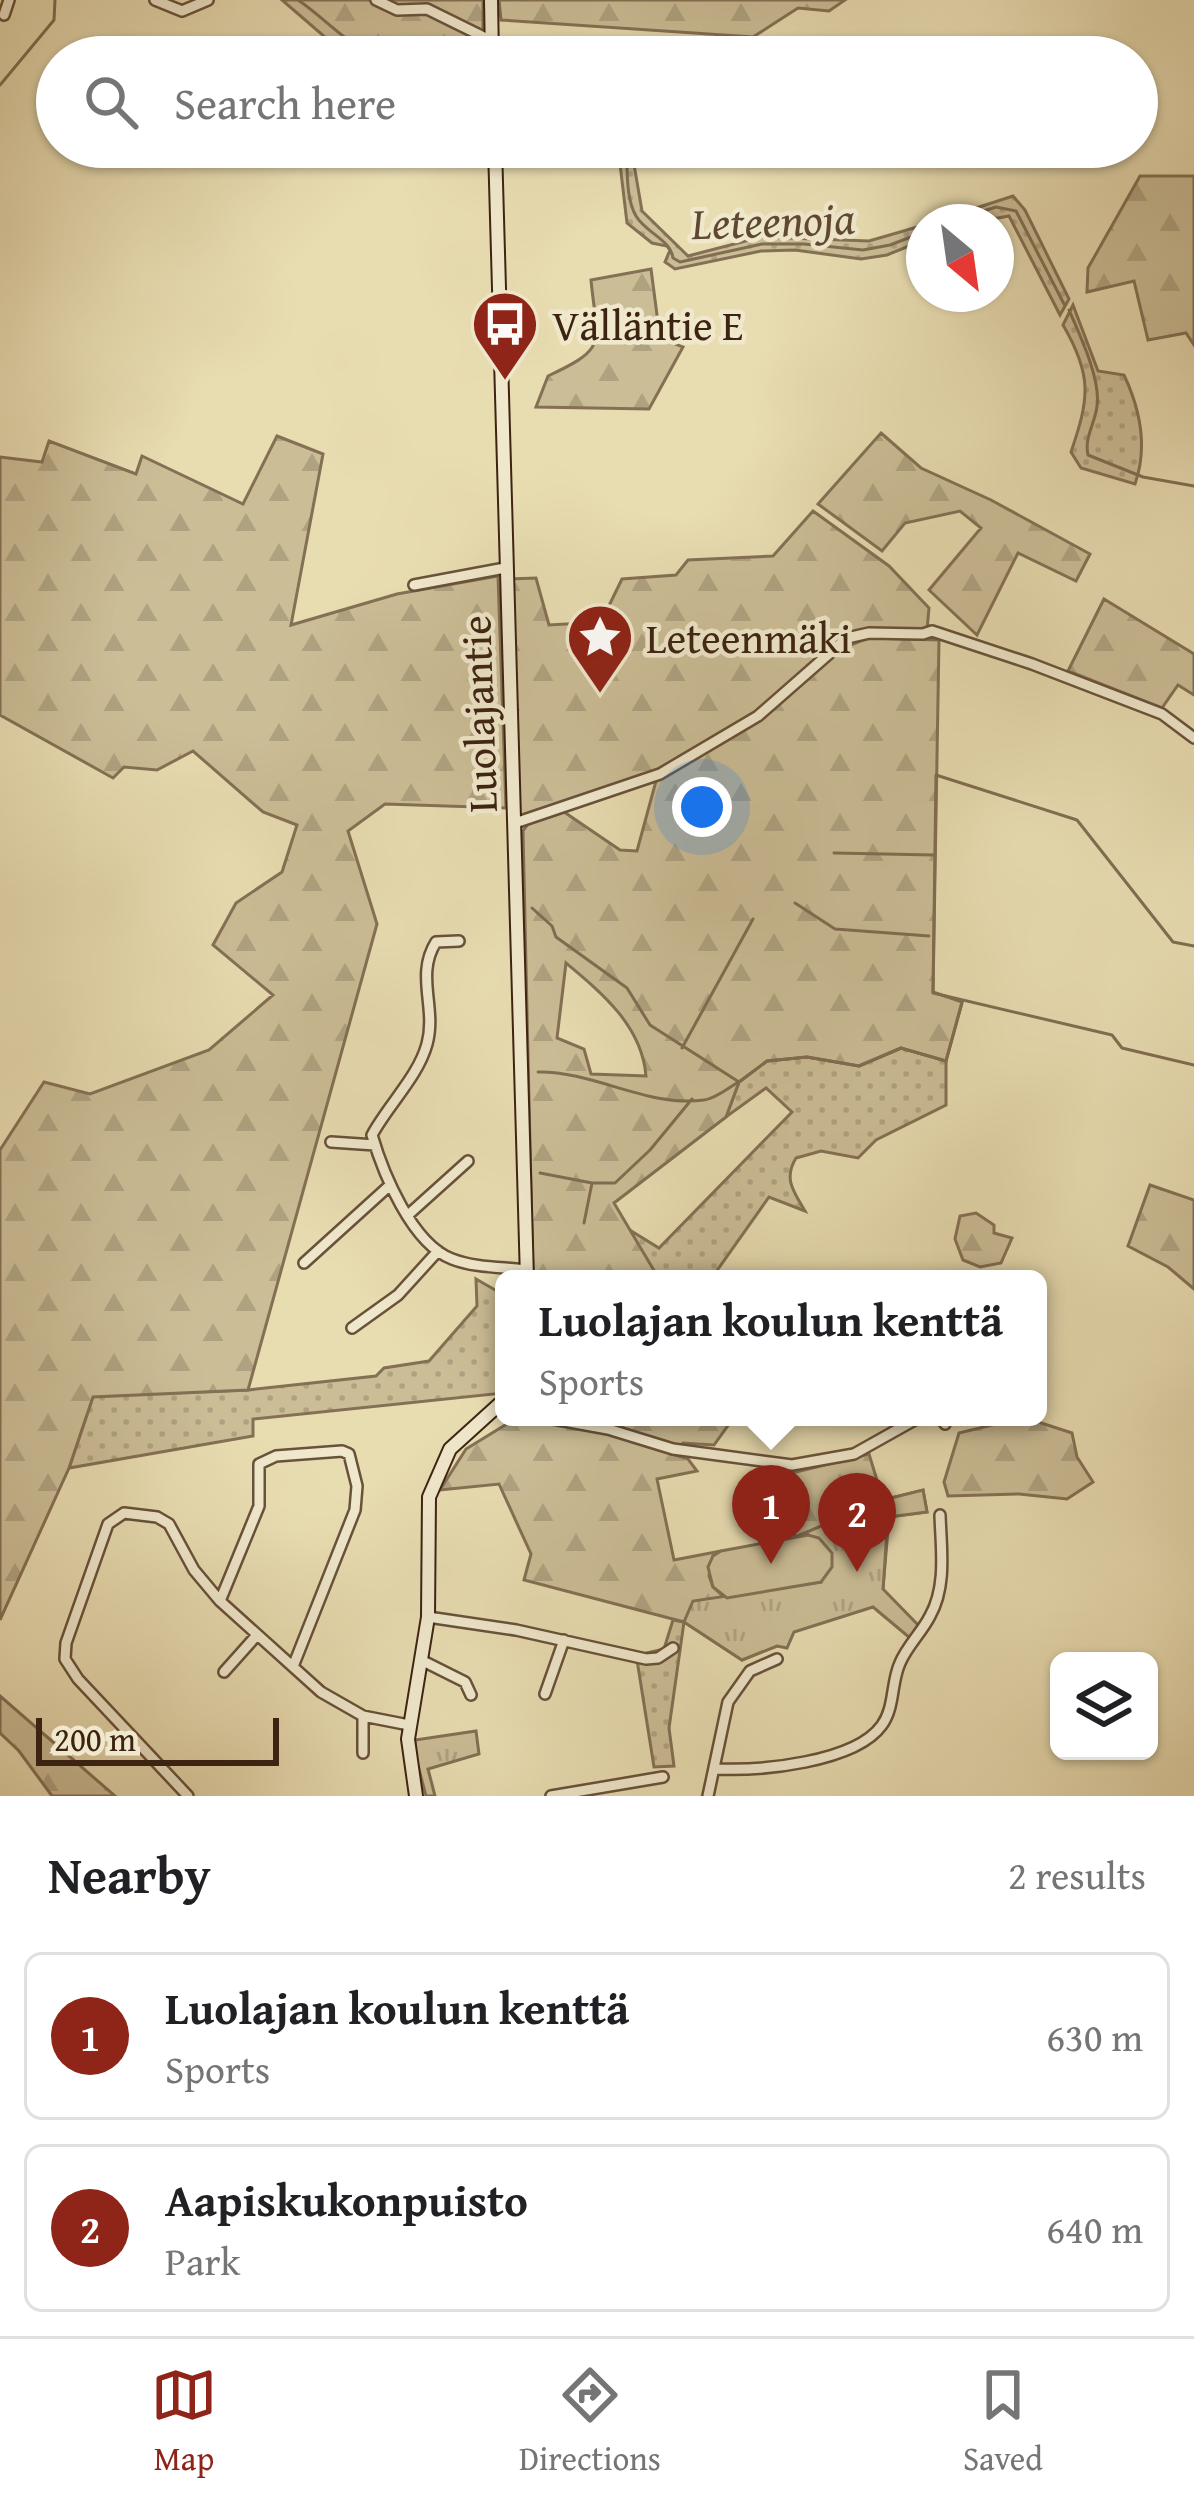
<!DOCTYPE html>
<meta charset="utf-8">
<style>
:root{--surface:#fff;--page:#f6f6f6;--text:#202124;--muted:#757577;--line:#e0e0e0;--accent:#8f2418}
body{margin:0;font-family:"Gentium Book Plus",serif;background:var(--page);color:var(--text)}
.controls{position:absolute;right:36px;bottom:36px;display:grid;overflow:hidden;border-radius:18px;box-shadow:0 3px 9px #0004}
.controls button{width:108px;height:108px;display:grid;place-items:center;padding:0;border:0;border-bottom:3px solid var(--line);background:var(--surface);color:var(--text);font:60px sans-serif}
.compass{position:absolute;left:906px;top:204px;width:108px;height:108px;border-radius:50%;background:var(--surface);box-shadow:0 3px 9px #0004;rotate:151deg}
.scale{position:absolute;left:36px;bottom:30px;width:243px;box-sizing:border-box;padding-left:12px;border:6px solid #3d2412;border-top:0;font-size:33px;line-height:42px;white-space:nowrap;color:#3d2412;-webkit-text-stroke:9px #f0e8cc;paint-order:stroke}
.you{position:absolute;left:702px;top:807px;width:42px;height:42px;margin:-30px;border:9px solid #fff;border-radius:50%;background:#1a73e8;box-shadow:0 0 0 18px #1a73e833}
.badge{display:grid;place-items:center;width:78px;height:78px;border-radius:50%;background:var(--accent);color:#fff;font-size:39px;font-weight:700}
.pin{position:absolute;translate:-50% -99px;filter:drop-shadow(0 3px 6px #0008)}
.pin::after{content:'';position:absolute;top:63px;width:42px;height:36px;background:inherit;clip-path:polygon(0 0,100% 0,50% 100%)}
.popup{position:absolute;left:495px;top:1270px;width:552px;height:156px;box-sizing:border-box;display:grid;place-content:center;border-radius:18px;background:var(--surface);filter:drop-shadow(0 3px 9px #0005);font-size:39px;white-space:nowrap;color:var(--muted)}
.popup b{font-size:45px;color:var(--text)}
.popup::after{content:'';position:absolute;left:50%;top:100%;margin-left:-24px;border:24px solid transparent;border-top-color:var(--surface)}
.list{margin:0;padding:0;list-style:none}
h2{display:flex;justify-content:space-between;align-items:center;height:156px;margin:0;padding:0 48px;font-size:51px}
h2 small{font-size:39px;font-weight:400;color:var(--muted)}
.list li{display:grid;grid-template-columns:78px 1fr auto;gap:36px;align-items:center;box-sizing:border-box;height:168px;margin:0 24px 24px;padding:0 24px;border:3px solid var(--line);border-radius:18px}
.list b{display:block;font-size:45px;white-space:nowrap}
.list p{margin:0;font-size:39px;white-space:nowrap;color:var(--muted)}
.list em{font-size:39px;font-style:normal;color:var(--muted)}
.icon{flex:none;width:66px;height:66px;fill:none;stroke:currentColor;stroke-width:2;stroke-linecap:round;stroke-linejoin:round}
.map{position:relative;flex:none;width:1194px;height:1796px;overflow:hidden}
.search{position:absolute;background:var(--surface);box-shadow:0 3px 9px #0004;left:36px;right:36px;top:36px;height:132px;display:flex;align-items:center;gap:30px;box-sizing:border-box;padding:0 42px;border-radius:66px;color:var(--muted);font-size:45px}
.sheet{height:540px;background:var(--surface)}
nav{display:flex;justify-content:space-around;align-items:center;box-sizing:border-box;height:168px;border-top:3px solid var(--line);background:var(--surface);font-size:33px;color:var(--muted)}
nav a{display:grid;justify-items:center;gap:6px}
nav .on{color:var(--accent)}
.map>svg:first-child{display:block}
.grass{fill:url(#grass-dots);stroke:#847054;stroke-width:3}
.forest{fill:url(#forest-firs);stroke:#847054;stroke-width:3;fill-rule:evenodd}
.park{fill:url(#park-tufts);stroke:#847054;stroke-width:3}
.garden{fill:#cbbd96;stroke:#847054;stroke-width:3}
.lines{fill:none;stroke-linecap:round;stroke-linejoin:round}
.stream{stroke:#816d51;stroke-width:3}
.street-casing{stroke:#68523a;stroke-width:14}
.secondary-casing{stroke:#3d2412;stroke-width:16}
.street{stroke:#f0e8cc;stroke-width:9}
.secondary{stroke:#f0e8cc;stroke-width:12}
.labels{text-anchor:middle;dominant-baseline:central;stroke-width:9;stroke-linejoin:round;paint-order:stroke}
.poi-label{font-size:42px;fill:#3d2412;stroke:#f0e8cc;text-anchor:start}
.street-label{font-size:42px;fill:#3d2412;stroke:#f0e8cc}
.water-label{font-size:45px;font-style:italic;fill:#5f4832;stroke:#f0e8cc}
</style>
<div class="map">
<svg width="1194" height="1796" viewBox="0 0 1194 1796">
<defs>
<pattern id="grass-dots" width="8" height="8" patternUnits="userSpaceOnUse" patternTransform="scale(3)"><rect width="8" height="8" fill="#cbbd96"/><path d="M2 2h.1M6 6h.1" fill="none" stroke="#afa280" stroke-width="1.8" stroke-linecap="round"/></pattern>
<pattern id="forest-firs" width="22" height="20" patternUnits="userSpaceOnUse" patternTransform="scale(3)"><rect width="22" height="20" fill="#cbbd96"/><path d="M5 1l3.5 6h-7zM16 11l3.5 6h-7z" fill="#afa280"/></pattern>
<pattern id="park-tufts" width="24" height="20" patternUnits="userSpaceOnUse" patternTransform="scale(3)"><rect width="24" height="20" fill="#cbbd96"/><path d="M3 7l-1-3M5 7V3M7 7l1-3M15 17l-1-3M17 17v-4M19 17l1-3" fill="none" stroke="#afa280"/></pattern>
</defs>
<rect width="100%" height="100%" fill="#e8dcb1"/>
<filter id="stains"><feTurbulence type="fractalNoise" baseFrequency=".00167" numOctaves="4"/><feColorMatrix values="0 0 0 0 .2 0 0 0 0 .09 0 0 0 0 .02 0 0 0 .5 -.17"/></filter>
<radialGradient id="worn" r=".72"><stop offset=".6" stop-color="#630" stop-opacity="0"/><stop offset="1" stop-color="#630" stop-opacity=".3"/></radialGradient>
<path class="grass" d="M618,147H631L642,211L688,256L761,237L869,241L924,225V240L887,255L861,259L795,250L761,251L675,269L665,262L670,250L667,246L652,243L627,223Z
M1013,196L1025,210L1069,299L1060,315L1009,216L976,222H933Z
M1073,305L1098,371L1124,375C1140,409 1148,447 1135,484L1081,468L1071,452C1089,399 1093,376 1063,325Z
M901,1048L946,1061V1105L876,1140L858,1158L821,1151L796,1158C783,1179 794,1192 805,1211L769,1197L711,1279H659L628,1229L659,1248L792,1112L766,1088L726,1117L739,1082L767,1061L807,1057L859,1066Z
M476,1279L504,1295V1393L253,1419V1436L69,1468L93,1396L248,1390L376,1376L384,1368L429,1361L477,1306Z
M673,1620L684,1622L669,1728L674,1766L654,1767L637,1660L638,1655L664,1649Z"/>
<path class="forest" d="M282,0H483V57H348Z
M499,0H845L829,11L798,8L753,37L501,20Z
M1140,176H1194V345L1186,333L1148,340L1134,281L1087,292L1088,268Z
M651,269L660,338L683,347L649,409L536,407L548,376C610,347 597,344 591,280Z
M881,433L921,468L991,500L1090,554L1076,581L1018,553L977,635L929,590L981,528L960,511L905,523L882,551L818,504Z
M277,436L323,454L291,625L397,594L498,576L506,808L385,804L348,831L377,924L248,1390L93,1397L69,1468L0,1620V1150L44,1082L90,1094L209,1050L273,995L213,945L236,903L282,872L297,825L263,812L193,751L157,770L124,767L113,778L0,715V457L42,462L49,441L136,474L142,456L243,504Z
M813,511L889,566L929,608L927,630H859L845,634L756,714L656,772L520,817L508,579L536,578L549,625L601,622L622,579L676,575L688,560L773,556Z
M1104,599L1194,654V695L1178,685L1162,708L1068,671Z
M871,638L939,640L933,992L962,1002L946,1061L901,1048L859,1066L807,1057L767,1061L739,1082L726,1117L614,1203L659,1279H533L523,831L528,824L564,812L620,850L637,851L656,781C690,760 728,742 761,719C799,693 825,648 871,638ZM566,963C602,993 642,1026 646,1076L591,1074L584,1049L557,1038Z
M1150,1185L1194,1200V1289L1168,1267L1128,1246Z
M976,1213L994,1225V1233L1012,1238L1001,1263L980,1267L963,1260L955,1239L960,1216Z
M518,1417L605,1433L688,1459L697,1471L657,1479L674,1560L721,1551L713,1556L709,1576L713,1587L777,1646L742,1660L684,1622L524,1580L531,1554L499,1484L440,1490L466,1449Z
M553,1417H726L729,1424L714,1445L683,1443L680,1449L608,1423Z
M995,1417H1023L1072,1433L1077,1457L1093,1482L1067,1499L1019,1494L948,1496L944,1482L959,1433L992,1425Z
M869,1454L883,1500L923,1490L927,1512L889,1517L883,1589L812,1585L808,1535L795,1537L784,1475Z
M0,1696L115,1796H52L19,1751L0,1733Z"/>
<path class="park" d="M923,1490L927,1512L888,1517L883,1589L919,1626L910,1638L873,1607L794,1632L787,1648L777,1646L742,1660L684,1622L693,1601L821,1582L808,1535L795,1537L883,1500Z
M476,1731L479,1754L428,1769L435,1796H426L416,1758L415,1740Z"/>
<path class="garden" d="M808,1535L819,1538L832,1553V1567L821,1582L727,1598L713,1587L708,1567L713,1556L721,1551Z"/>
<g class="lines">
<path class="stream" d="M298,0C325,18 349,47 379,57
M0,85L54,20L55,0
M626,147C628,168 625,197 636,216C646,233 670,239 673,258L680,262L762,244H804L863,250L890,245L924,232
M950,222L996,207L1016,211L1064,304
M1069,310C1080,335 1101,380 1097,406C1095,424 1084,437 1088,455L1143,477L1194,486
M834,853L934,855
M795,903L835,929L929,936
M532,908L552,926L556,937L627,988L650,1025L739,1082L767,1061L807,1057L859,1066L901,1048L946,1061L962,1003
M1194,946L1173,942L1077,820L936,775L933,993L1112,1035L1122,1048L1194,1065
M682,1048L753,919
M538,1072C594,1071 648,1108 704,1100C715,1099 728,1088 737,1083
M540,1173L592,1183
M584,1223L592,1183H615L650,1150L692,1099"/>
<g class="street-casing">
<path id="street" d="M155,0L182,11L208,0
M376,0L397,10L427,9L492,41
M4,15L9,0
M414,585L505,568
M515,823L660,774L758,716L847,638L869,633L923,634L932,631L1032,664L1162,714L1194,738
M459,941L436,942C415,975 437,1008 427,1044C418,1077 388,1105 372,1135C383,1173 412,1244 452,1259C475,1268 503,1267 527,1270
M331,1142L375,1145
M408,1215L468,1161
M304,1263L389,1186
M352,1328L398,1295L438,1251
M542,1417L608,1429L673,1449L792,1465L854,1454L920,1417
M940,1417L945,1424
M220,1601L259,1506V1464L276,1456L342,1451L349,1454L357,1486L355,1510L294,1664
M428,1617L516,1630L646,1659L658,1658L673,1648
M421,1660L465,1682L471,1695
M224,1672L257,1635
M545,1694L564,1640
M363,1716V1753
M716,1769C759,1771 855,1763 882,1725C895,1707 891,1682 900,1663C907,1646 922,1632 930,1616C947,1586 941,1548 940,1515
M188,1796L78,1679L65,1659L66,1643L108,1524L124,1513L157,1517L169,1524L194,1570L220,1601L321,1692L363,1716L409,1725
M551,1796L663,1777
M708,1796L728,1702L750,1671L777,1659"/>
</g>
<g class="secondary-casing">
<path id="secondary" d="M491,0L492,57
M495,147L527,1279
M416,1796L408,1739L428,1617L429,1497L450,1449L504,1400"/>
</g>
<use href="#street" class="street"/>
<use href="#secondary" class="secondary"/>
</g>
<defs>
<g id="bus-pin" transform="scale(3.45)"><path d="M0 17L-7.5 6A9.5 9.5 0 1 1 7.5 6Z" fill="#8f2418" stroke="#f0e8cc"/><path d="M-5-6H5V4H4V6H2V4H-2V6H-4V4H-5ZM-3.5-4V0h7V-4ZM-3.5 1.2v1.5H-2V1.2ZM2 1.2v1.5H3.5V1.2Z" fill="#fff"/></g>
<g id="sight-pin" transform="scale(3.45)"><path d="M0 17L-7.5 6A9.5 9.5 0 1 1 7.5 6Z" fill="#8f2418" stroke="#f0e8cc"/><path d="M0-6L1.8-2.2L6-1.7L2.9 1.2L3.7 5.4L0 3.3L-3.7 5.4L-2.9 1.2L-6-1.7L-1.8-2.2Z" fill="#fff"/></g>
</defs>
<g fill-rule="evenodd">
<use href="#bus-pin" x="505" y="324"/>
<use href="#sight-pin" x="600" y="637"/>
</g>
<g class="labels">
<g class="poi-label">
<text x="552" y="324">Välläntie E</text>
<text x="646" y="637">Leteenmäki</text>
</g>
<g class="street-label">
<text transform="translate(478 714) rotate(-92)">Luolajantie</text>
</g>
<g class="water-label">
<text transform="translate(773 220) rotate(-2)">Leteenoja</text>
</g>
</g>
<rect width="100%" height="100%" filter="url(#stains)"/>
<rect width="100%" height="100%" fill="url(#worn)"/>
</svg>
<div class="controls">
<button><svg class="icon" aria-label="layers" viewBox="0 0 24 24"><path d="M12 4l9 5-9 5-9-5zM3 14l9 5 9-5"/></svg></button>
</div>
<svg class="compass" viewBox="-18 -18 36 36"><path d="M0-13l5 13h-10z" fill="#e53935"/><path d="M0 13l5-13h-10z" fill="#757577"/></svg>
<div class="scale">200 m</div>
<div class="you"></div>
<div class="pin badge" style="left:771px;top:1564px">1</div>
<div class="popup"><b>Luolajan koulun kenttä</b>Sports</div>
<div class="pin badge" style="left:857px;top:1572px">2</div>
<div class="search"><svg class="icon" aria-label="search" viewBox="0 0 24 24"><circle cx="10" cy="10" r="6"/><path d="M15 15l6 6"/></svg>Search here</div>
</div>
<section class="sheet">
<h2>Nearby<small>2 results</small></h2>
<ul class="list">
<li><span class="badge">1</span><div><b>Luolajan koulun kenttä</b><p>Sports</p></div><em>630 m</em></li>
<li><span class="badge">2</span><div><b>Aapiskukonpuisto</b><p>Park</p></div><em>640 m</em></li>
</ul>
</section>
<nav>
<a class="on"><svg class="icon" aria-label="map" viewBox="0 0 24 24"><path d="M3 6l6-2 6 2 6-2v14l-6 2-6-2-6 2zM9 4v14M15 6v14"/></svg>Map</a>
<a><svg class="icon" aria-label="directions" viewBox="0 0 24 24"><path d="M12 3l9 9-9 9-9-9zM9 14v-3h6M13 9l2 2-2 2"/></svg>Directions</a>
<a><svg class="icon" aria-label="saved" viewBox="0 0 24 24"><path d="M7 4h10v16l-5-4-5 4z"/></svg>Saved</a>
</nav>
